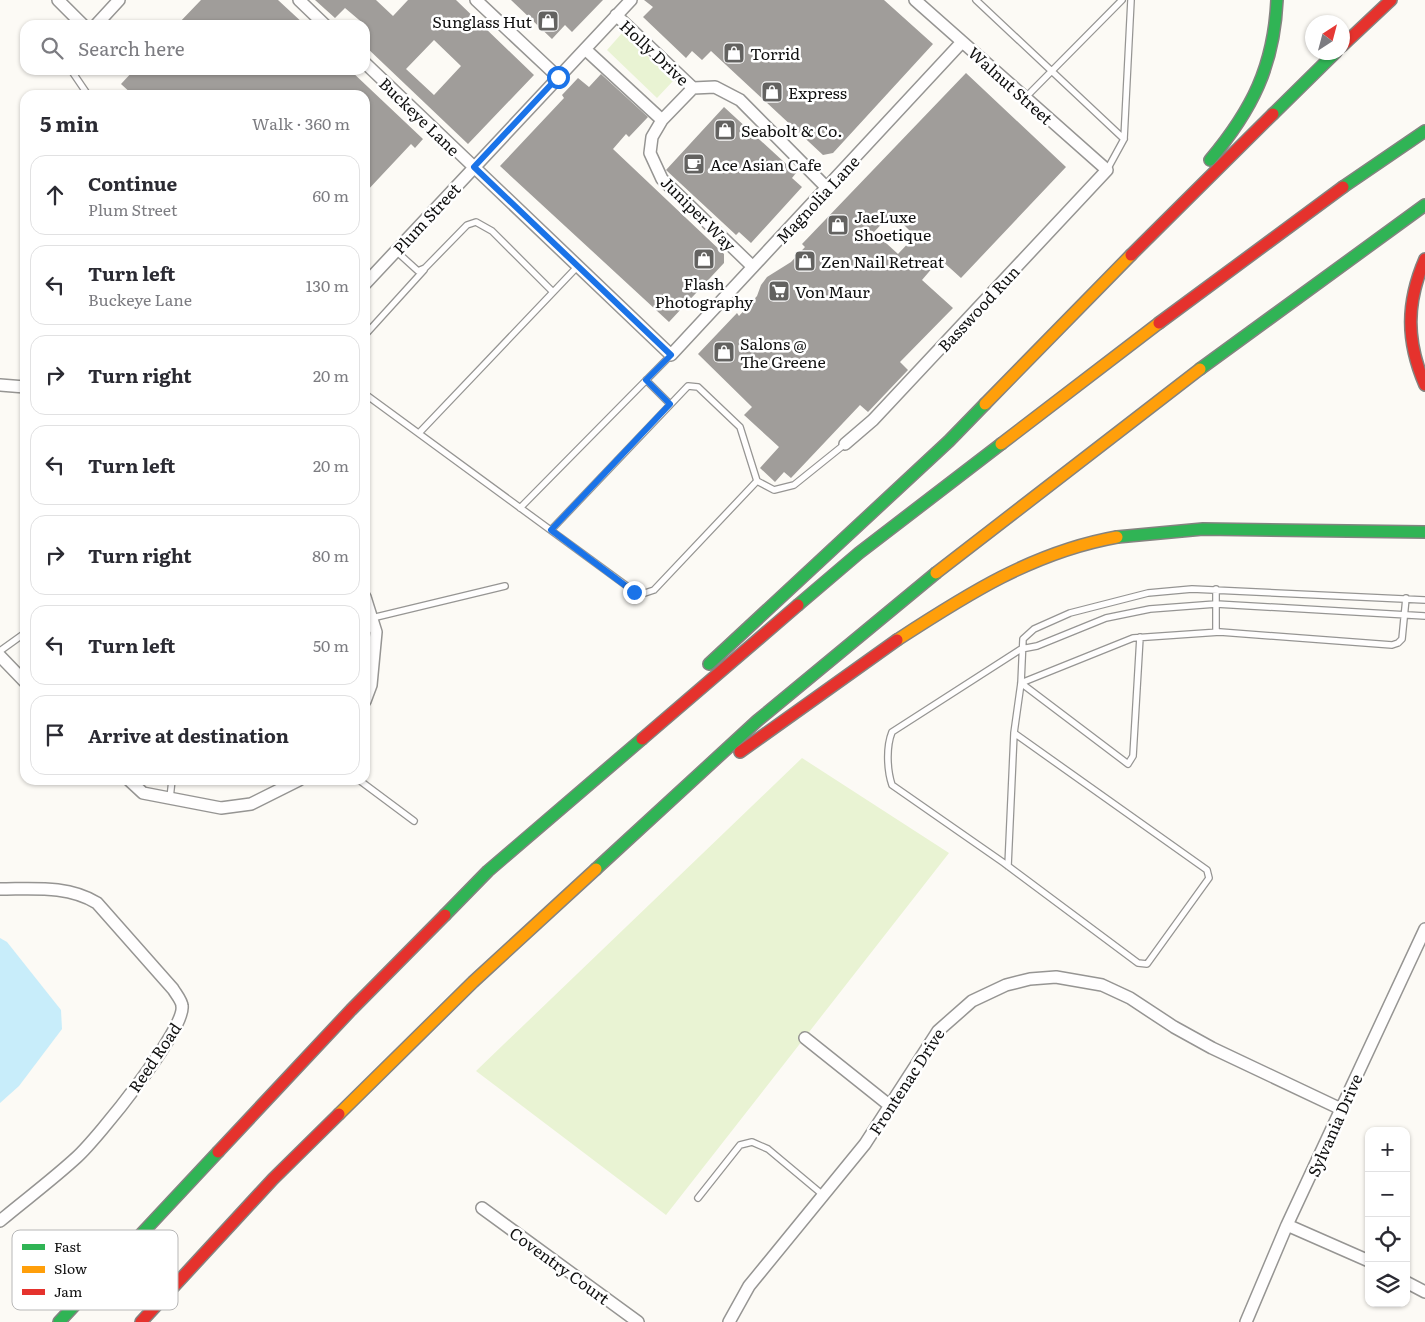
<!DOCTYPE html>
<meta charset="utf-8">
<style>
:root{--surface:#fff;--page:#f7f7f7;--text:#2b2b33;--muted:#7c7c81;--line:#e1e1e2}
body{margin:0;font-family:Literata,serif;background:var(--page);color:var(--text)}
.controls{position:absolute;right:15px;bottom:15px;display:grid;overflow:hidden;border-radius:10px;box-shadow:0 1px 4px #0004}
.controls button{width:45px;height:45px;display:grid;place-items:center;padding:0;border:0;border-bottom:1px solid var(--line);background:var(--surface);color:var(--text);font:25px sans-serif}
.compass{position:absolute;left:1305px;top:15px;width:45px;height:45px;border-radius:50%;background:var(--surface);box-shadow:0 1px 4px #0004;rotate:36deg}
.stop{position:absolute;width:15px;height:15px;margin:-11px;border:4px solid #1a73e8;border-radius:50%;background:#fff}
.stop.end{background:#1a73e8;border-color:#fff;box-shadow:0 1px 5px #0008}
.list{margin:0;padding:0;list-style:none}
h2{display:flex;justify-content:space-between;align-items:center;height:65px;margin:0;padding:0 20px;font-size:21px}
h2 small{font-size:16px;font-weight:400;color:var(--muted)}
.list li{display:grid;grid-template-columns:32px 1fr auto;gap:15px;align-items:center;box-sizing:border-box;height:80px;margin:0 10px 10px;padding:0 10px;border:1px solid var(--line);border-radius:15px}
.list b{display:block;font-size:19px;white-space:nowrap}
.list p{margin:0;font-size:16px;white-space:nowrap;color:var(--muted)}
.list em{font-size:16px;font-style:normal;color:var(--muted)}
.icon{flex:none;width:28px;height:28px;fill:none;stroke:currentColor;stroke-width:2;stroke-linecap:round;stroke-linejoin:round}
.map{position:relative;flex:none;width:1425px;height:1322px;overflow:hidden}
.search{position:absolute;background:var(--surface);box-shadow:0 1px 4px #0004;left:20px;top:20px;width:350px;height:55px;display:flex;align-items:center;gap:12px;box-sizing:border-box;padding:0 18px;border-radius:15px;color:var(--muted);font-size:19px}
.panel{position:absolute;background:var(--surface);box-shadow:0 1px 4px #0004;left:20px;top:90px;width:350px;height:695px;border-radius:15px}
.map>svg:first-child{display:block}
.green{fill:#e9f3d3}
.water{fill:#c8edfa}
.building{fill:#a09d9a;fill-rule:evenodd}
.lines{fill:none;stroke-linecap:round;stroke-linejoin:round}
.lane-casing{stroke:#969593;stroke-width:8}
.street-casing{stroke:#969593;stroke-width:14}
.fast-casing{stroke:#848380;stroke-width:14}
.slow-casing{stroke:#848380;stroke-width:14}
.jam-casing{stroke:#848380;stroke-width:14}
.lane{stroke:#fffefe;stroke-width:5.5}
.street{stroke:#fffefe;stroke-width:11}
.fast{stroke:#30b455;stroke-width:11}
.slow{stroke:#ff9f0a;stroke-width:11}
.jam{stroke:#e5322d;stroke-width:11}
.route{stroke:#1a73e8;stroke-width:6}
.labels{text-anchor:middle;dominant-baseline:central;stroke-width:5;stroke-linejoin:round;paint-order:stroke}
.poi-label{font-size:16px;fill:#101010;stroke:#fff;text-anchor:start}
.street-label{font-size:16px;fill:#101010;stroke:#fff}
.key{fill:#fff;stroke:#b7b7b7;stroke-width:1}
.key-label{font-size:14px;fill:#101010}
</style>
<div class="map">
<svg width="1425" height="1322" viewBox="0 0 1425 1322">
<rect width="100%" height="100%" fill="#fcfaf5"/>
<path class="green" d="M623,32L673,81L657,98L607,50Z
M802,758L949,853L666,1215L476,1071Z"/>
<path class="water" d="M0,938L7,942L61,1010L62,1029L19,1086L0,1103Z"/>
<path class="building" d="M201,0H278L305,25H177Z
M315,0H376L393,16L408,0H456L534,75L468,144L365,46V25L345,8L335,18ZM434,40L461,66L434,95L406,69Z
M511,0H603L572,32L565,25L552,39Z
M644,0H884L933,44L833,153L823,155L711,51L702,60L692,51L686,58L643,17L653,7Z
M134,70H350L423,139L415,148L411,144L365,193V95H133L121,84Z
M966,73L1066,167L961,278L940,259L922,280L953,308L900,362L908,370L868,412L860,405L791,478L784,472L775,482L760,468L779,447L744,415L752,407L698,354L737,313L739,316L757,296L761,285L767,277L791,262L805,247L802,244ZM892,213L915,236L898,254L874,232Z
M601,74L648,117L629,137L626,134L613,149L724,254V263L669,322L500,166L564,98L562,95L578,78L589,87Z
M724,107L796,173L792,178L802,187L751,243L739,232L736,235L666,170Z"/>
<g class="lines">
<g class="lane-casing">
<path id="lane" d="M976,0L1124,139
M71,70L88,95
M1025,98L1122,0
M1107,170L1124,139L1131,0
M396,251L418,271L425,268L467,225L476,222L492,231L553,292
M365,335L424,270
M646,380L670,404
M365,394L635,592L645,593L654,590L757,481L774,490L794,485L845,444
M419,433L578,266
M520,508L671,355
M551,530L688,386L698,387L740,427L757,481
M1425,600L1192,589L1148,593L1070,613L1034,629L1023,639L1021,683L1014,733L1207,870L1209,878L1147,964L1138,963L1004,863L892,785C887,770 886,747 892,732L1021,649L1037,646L1106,618L1150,609L1216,604L1425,616
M372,618L505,586
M1216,632V589
M0,651L25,633
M1021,683L1133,638L1220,632L1392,645L1398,643L1402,639L1406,598
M1021,683L1128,764L1133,756L1140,637
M359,780L414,821
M170,798L172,780
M1008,866L1014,733
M698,1198L740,1145L752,1142L768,1149L823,1195"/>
</g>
<g class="street-casing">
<path id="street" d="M58,0L83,25
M299,0L325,25
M476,0L558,77
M616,15L693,88
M96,25L119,0
M585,49L662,120
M365,63L671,355L962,42
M753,267L662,179L650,153L652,137L662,120L693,88L715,87L740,100L827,188
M365,284L631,0
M0,385L25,387
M845,444L873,420L1107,170L915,0
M365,597L376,632L371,685L365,701
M0,656L25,682
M129,780L143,793L221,808L251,804L299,780
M0,889C33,889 68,885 97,903L173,989C176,994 182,1001 182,1006C186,1029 97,1139 77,1157C52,1180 25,1200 0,1221
M805,1038L889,1105
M482,1208L638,1322
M1287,1225L1369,1261
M1406,1282L1425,1292
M729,1322L749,1286L865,1144L938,1031L972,1001L1006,985L1030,979L1056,977L1102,985L1130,998L1174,1027L1212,1048L1341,1109
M1246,1322L1287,1225L1425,929"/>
</g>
<g class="fast-casing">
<path id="fast" d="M1273,114L1336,52
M1210,160C1252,110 1274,66 1277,0
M1343,187L1425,131
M1200,369L1425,205
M1117,537L1203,529L1425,532
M798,605L859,553L1001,444
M709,664L949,441L985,404
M596,869L757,721L936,573
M445,915L488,871L642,739
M59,1322L218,1152"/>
</g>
<g class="slow-casing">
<path id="slow" d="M985,404L1131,255
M1001,444L1159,323
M936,573L1200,369
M897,640C966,595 1033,552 1117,537
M339,1114L473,982L596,869"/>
</g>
<g class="jam-casing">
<path id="jam" d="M1342,46L1391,0
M1131,255L1273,114
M1425,259C1406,303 1406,341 1425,385
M1159,323L1343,187
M642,739L798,605
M740,752L897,640
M218,1152L351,1010L445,915
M141,1322L273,1179L339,1114"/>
</g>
<use href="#lane" class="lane"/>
<use href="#street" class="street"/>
<use href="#fast" class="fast"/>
<use href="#slow" class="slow"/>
<use href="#jam" class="jam"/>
</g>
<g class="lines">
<path class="route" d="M558,77L474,167L671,355L646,380L670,404L551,530L634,592"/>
</g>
<defs>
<g id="shop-square" transform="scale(1.125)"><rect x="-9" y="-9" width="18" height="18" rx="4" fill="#636260" stroke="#fff"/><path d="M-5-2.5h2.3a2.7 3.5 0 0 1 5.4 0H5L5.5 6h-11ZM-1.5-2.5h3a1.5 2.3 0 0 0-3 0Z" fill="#fff"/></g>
<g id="cafe-square" transform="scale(1.125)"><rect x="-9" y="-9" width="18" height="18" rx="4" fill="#636260" stroke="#fff"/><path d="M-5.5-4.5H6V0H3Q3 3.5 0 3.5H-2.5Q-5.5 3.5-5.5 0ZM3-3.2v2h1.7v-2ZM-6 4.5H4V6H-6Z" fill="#fff"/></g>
<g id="supermarket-square" transform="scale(1.125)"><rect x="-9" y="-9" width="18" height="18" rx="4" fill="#636260" stroke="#fff"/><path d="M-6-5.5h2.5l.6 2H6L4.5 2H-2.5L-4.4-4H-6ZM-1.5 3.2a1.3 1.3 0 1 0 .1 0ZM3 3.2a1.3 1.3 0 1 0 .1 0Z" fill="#fff"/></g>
</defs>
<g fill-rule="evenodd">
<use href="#shop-square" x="548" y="21"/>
<use href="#shop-square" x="734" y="53"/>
<use href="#shop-square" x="772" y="92"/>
<use href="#shop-square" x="725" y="130"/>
<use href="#cafe-square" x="694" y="164"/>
<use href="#shop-square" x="838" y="225"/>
<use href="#shop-square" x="704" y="259"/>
<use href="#shop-square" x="805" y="261"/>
<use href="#supermarket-square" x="779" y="291"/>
<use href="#shop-square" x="724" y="352"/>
</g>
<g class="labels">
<g class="poi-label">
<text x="532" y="21" text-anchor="end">Sunglass Hut</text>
<text x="750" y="53">Torrid</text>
<text x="788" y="92">Express</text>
<text x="741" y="130">Seabolt &amp; Co.</text>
<text x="710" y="164">Ace Asian Cafe</text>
<text x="854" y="216">JaeLuxe<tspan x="854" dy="18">Shoetique</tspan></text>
<text x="821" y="261">Zen Nail Retreat</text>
<text x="704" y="283" text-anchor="middle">Flash<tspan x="704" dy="18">Photography</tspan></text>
<text x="795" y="291">Von Maur</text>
<text x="740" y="343">Salons @<tspan x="740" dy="18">The Greene</tspan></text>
</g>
<g class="street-label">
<text transform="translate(655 52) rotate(43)">Holly Drive</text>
<text transform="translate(1011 85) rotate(42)">Walnut Street</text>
<text transform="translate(420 116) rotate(44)">Buckeye Lane</text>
<text transform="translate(817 199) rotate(-47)">Magnolia Lane</text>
<text transform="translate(699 213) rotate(45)">Juniper Way</text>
<text transform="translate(426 218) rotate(-47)">Plum Street</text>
<text transform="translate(978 308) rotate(-47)">Basswood Run</text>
<text transform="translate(154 1057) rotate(-56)">Reed Road</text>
<text transform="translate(906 1081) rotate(-57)">Frontenac Drive</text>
<text transform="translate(1334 1125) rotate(-66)">Sylvania Drive</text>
<text transform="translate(560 1265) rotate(36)">Coventry Court</text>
</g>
</g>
<rect x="12" y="1230" width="166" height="80" rx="8" class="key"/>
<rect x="22" y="1244" width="23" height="6" fill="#30b455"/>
<rect x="22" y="1266" width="23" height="7" fill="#ff9f0a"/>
<rect x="22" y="1289" width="23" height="6" fill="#e5322d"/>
<g class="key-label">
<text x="54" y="1252">Fast</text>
<text x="54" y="1274">Slow</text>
<text x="54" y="1297">Jam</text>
</g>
</svg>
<div class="controls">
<button>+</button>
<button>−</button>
<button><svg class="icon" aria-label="locate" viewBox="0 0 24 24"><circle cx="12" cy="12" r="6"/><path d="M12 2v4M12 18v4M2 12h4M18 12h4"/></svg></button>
<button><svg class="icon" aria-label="layers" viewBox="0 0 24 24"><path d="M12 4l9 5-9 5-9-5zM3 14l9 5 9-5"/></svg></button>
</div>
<svg class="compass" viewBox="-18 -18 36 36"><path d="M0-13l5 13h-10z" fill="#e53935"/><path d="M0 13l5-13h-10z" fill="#7c7c81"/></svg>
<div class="stop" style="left:558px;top:77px"></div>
<div class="stop end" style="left:634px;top:592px"></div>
<div class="search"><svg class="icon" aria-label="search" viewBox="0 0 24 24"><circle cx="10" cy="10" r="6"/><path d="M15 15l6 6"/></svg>Search here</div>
<section class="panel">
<h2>5 min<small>Walk · 360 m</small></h2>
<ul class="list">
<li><svg class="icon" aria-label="ahead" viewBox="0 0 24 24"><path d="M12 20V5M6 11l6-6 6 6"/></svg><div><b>Continue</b><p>Plum Street</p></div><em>60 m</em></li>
<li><svg class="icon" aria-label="left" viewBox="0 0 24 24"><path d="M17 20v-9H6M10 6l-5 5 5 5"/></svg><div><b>Turn left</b><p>Buckeye Lane</p></div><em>130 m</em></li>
<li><svg class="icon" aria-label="right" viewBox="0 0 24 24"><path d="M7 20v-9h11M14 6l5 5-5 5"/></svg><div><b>Turn right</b></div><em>20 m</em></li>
<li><svg class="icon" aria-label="left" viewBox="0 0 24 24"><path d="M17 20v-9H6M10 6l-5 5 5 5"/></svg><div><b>Turn left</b></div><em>20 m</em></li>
<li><svg class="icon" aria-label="right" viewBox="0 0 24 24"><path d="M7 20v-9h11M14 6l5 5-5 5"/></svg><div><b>Turn right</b></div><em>80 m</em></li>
<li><svg class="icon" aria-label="left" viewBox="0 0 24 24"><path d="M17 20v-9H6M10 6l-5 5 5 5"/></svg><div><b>Turn left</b></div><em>50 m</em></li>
<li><svg class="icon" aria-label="arrive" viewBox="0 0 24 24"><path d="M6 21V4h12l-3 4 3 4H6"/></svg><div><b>Arrive at destination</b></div></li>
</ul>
</section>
</div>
